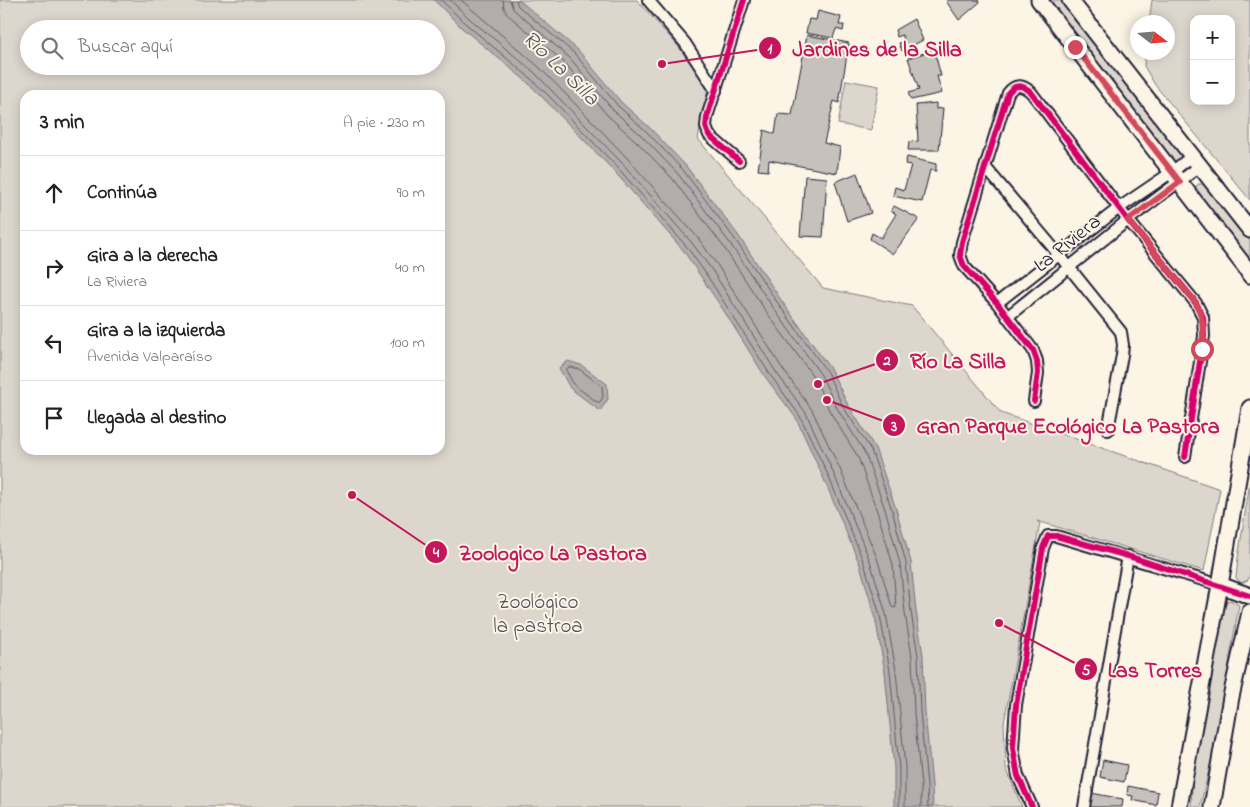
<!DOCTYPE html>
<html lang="es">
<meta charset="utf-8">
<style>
:root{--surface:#fff;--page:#f6f6f6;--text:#222;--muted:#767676;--line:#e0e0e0}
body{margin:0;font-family:"Indie Flower",sans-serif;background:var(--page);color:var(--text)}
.controls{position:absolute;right:15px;top:15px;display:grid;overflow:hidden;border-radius:10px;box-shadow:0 2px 12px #0003}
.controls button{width:45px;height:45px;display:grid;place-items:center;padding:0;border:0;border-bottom:1px solid var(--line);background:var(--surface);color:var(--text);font:25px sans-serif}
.compass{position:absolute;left:1130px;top:15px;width:45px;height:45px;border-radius:50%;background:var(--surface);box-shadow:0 2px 12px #0003;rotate:106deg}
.stop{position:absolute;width:15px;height:15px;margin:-11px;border:4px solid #d1495b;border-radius:50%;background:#fff}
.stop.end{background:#d1495b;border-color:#fff;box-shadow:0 1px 5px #0008}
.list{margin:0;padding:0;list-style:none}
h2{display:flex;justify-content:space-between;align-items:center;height:65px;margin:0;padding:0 20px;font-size:21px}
h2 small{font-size:16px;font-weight:400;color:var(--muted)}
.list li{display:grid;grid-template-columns:32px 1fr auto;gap:15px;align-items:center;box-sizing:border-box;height:75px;padding:0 20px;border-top:1px solid var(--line)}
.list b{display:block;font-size:19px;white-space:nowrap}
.list p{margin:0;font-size:16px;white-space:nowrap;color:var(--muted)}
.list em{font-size:16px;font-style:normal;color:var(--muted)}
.icon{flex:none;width:28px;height:28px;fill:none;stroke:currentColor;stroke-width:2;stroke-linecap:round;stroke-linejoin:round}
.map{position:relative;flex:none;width:1250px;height:807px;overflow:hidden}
.search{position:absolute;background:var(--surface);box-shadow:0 2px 12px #0003;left:20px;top:20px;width:425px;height:55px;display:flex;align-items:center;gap:12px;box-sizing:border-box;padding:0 18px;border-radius:28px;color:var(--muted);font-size:19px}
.panel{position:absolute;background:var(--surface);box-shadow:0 2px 12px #0003;left:20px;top:90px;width:425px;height:365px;border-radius:15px}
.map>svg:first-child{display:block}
.green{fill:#dcd6cc;stroke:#7f7c84;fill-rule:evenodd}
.water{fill:#b2adab;stroke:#78757e}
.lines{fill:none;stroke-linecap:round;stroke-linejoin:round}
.shore{stroke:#5c5a68;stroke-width:1}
.building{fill:#c6c1bb;stroke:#22223b}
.street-casing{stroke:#22223b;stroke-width:14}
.secondary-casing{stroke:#22223b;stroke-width:19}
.street{stroke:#fcf5e5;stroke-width:10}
.secondary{stroke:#fcf5e5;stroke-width:15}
.cycleway-casing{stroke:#fcf5e5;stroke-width:9}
.cycleway{stroke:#d6006c;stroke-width:6}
.route{stroke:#d1495b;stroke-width:6}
.labels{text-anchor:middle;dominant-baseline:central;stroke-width:4;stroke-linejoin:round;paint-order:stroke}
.street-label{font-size:21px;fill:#22223b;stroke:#fcf5e5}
.park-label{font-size:21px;fill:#504f5f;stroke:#fcf5e5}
.water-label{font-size:22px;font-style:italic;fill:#545362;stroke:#fcf5e5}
.leader{fill:none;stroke:#c2185b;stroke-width:2}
.callout-dot{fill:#c2185b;stroke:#fcf5e5;stroke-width:2}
.mark-label{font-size:15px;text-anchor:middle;font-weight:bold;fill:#fff}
.callout-label{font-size:22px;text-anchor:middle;font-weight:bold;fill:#c2185b;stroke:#fcf5e5;stroke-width:4;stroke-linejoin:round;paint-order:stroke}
</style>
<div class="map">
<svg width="1250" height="807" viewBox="0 0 1250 807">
<rect width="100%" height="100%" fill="#fcf5e5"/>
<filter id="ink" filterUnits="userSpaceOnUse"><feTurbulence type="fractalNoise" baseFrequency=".02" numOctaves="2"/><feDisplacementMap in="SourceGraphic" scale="10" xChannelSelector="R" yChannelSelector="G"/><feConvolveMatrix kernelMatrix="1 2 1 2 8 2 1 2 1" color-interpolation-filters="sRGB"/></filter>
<g filter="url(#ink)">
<path class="green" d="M0,0H637L678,46L707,87V95L698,139L823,288L912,306L1001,413L1220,489L1204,571L1037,521L1040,523L1004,723L1006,768L1022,807H0ZM29,29H436V66H29ZM25,95H440V450H25Z
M1045,0H1067L1185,156L1177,167Z
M1152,0H1250V200L1155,85L1144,66L1145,53L1168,52V22H1149ZM1194,19H1231V101H1194Z
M846,80L879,86L871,130L838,124Z
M1198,184H1206L1250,241V266L1193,192Z
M1250,482V575L1248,580L1241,583L1236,578L1238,558Z
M1230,600L1239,605L1223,698L1220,724L1200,807H1191L1193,769L1223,608L1225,602Z"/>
<path class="water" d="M434,0H519L578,50L621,102L649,127L686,166L738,235L781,300L831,370L847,403L875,448L896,509L911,562L916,611L923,655L925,712L932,785L933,807H894V768L885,672L875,617L860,565L823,477L796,418L766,378L724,311L683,250L614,171L546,101L526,81L462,28Z
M568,361L581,365L607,384L608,399L600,411L570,388L559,368Z"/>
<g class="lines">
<path class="shore" d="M441,0L466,24L529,77L550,97L618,168L687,247L706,274L771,376L800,416L828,475L864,563L880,615L890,671L899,768V807
M450,0L470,19L534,72L554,93L623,164L692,243L712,270L776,372L806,413L833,472L870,561L886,614L896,671L905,767V807
M461,0L539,67L591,120L628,159L698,238L718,266L782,368L812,410L840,469L877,558L892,607L895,608L896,606L893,565L878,514L858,457L830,412L815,379L765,310L723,246L672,178L636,141L607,115L565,63L507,14L504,8L503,0
M510,0L513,9L570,58L613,110L641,135L678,174L729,242L772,306L821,375L837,408L865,453L886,512L900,564L905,613L912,657L914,713L921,785V807
M516,0L518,6L574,53L618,106L646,131L683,170L734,238L777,302L827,372L842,405L871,450L892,510L906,563L911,612L918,656L920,712L927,785L928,807
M570,367L579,369L602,386L603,397L600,402H597L574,385L566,370Z"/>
</g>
<path class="building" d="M947,0H979L980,2L959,20L946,1Z
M818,11L841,17L839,25H844L843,31L836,29L833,38L806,33L809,19L816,20Z
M914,19L923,40L902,51L899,43L905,41L902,35L897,37L895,30Z
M807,35L849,43L839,103L834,101L824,143L840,147L837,173L769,160L768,171L758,170L764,130L775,134L778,114L792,115Z
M934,50L941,76H937L942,93L911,100L908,93L919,90L908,58Z
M936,103V109L943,108L939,150H908L909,142L918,141L916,105Z
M907,157L936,164V171L930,170L922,202L893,196L895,187L904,190L911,165L905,164Z
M857,173L871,213L847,221L835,182Z
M805,176L827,178L823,237L800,236Z
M894,206L919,219L893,254L870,239L872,233L881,238L896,214L891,211Z
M1103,760L1127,765L1124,782L1100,777Z
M1128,786L1158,792L1156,805L1132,800L1133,796L1127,795Z
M1091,793L1123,799L1122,807H1088Z"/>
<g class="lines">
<g class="street-casing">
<path id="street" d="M648,0L685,43L716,91
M739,161L709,135L706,127L707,117L744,0
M986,168L1060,256L1121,332L1123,345L1122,355L1108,430
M997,303L1119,208L1172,172L1192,156
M1007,317L1128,220L1200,166
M1034,401L1038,373L1037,361L1033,350L997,303L964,266L960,255L962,242L1008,93C1015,84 1021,84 1031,92L1128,220L1196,303L1203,317L1204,336L1185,457
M1032,807L1018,776L1013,748L1016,705L1043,548L1048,536H1056L1220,585
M1084,807L1128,556"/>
</g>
<g class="secondary-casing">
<path id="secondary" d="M1039,0L1246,268L1250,275
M1070,0L1250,230
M1220,585L1250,596
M1179,807L1220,585L1250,408
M1212,807L1231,697L1250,612"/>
</g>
<use href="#street" class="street"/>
<use href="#secondary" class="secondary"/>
<g class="cycleway-casing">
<path id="cycleway" d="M739,161L709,135L706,127L707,117L744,0
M1034,401L1038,373L1037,361L1033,350L997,303L964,266L960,255L962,242L1008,93C1015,84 1021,84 1031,92L1128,220L1196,303L1203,317L1204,336L1185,457
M1032,807L1018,776L1013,748L1016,705L1043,548L1048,536H1056L1128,556L1250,596"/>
</g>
<use href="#cycleway" class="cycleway"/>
</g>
</g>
<g class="lines" filter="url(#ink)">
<path class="route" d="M1075,47L1180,182L1128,220L1196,303C1204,319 1204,332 1202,349"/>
</g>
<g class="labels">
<g class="street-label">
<text transform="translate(1068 244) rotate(-39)">La Riviera</text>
</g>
<g class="park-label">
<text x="538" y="603">Zoológico<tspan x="538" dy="24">la pastroa</tspan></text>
</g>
<g class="water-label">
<text transform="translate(560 69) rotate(44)">Río La Silla</text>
</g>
</g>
<path class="leader" d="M662 64L770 48M818 384L887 360M827 400L894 425M352 495L436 552M999 623L1086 669"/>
<g class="callout-dot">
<circle cx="662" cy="64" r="5"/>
<circle cx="818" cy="384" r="5"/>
<circle cx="827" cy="400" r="5"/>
<circle cx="352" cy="495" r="5"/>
<circle cx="999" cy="623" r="5"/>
<circle cx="770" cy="48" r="12"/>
<circle cx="887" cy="360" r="12"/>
<circle cx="894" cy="425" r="12"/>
<circle cx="436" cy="552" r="12"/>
<circle cx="1086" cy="669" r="12"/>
</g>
<g class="mark-label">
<text x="770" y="53">1</text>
<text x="887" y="365">2</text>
<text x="894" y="431">3</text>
<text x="436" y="557">4</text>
<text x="1086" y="675">5</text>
</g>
<g class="callout-label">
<text x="877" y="56">Jardines de la Silla</text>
<text x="958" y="368">Río La Silla</text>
<text x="1068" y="433">Gran Parque Ecológico La Pastora</text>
<text x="553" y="560">Zoologico La Pastora</text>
<text x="1155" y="677">Las Torres</text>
</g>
</svg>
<div class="controls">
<button>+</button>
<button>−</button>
</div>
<svg class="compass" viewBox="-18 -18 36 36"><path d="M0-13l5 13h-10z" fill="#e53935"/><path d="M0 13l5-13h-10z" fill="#767676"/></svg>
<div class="stop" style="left:1202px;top:349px"></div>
<div class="stop end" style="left:1075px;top:47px"></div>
<div class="search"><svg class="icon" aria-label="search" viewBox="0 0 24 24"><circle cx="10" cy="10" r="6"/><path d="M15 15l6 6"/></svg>Buscar aquí</div>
<section class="panel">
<h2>3 min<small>A pie · 230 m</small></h2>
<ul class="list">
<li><svg class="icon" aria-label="ahead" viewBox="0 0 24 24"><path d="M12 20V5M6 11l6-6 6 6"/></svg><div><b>Continúa</b></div><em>90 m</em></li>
<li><svg class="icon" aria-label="right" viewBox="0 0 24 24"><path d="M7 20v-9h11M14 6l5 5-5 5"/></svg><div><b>Gira a la derecha</b><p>La Riviera</p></div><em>40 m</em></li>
<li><svg class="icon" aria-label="left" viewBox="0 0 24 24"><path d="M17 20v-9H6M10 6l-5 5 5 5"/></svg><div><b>Gira a la izquierda</b><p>Avenida Valparaíso</p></div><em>100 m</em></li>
<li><svg class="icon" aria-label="arrive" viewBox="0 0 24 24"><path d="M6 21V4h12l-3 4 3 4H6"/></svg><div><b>Llegada al destino</b></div></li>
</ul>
</section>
</div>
